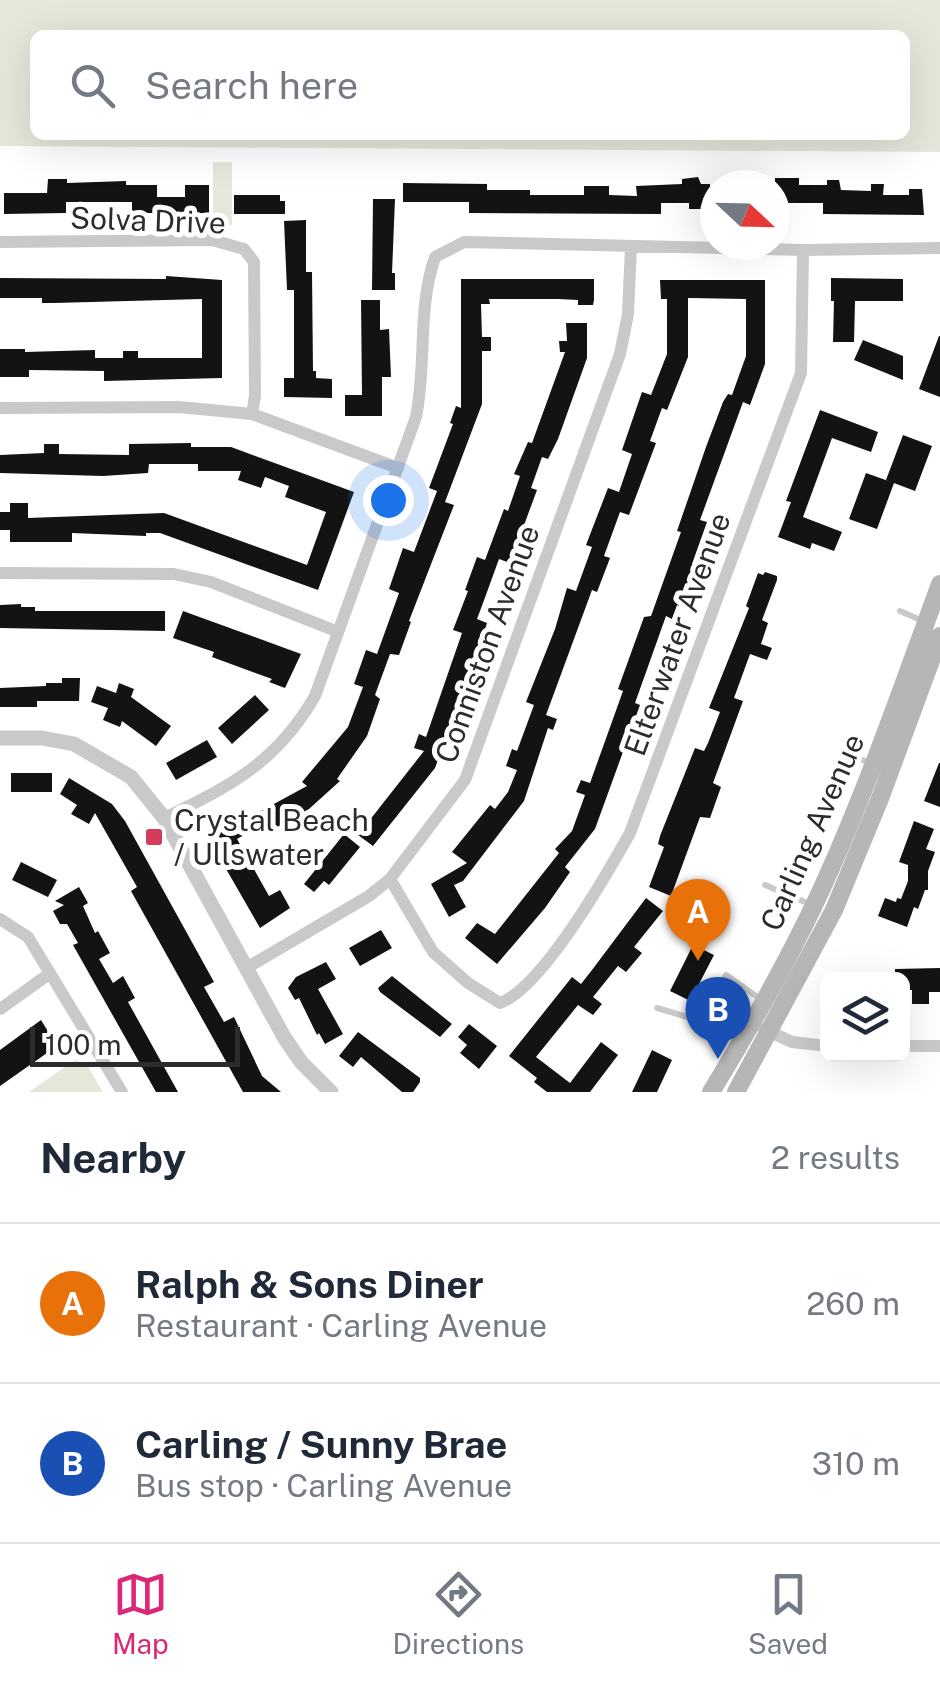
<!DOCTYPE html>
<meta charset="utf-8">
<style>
:root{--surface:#fff;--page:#f6f6f7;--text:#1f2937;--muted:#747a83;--line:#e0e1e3;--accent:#db2777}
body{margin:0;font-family:"Public Sans",sans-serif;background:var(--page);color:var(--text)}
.controls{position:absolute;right:30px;bottom:30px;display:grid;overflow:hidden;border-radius:15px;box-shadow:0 10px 40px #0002}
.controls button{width:90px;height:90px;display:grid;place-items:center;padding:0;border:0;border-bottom:2px solid var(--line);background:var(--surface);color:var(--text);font:50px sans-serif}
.compass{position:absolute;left:700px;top:170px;width:90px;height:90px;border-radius:50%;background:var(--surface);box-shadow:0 10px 40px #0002;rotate:112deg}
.scale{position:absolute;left:30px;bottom:25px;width:210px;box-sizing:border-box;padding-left:10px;border:5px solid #2c2c2c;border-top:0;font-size:28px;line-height:35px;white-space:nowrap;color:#2c2c2c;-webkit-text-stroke:8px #fff;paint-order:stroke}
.you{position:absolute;left:388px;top:500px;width:35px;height:35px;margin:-25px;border:8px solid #fff;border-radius:50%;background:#1a73e8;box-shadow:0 0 0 15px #1a73e833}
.badge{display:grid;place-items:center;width:65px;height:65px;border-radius:50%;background:var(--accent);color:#fff;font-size:32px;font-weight:700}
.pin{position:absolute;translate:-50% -82px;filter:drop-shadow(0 2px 5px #0008)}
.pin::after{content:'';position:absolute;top:52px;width:35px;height:30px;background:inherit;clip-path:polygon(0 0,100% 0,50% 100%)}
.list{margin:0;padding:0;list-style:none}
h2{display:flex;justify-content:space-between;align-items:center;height:130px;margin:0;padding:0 40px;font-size:42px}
h2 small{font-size:32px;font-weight:400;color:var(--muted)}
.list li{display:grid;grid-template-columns:65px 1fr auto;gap:30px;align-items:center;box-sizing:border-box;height:160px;padding:0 40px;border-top:2px solid var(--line)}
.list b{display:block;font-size:38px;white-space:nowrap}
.list p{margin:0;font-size:32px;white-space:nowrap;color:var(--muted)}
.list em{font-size:32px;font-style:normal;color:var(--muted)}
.icon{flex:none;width:55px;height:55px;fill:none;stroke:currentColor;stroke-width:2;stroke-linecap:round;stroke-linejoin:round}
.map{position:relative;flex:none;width:940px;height:1092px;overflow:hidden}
.search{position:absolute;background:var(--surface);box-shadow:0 10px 40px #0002;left:30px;right:30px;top:30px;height:110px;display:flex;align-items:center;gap:25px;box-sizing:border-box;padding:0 35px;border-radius:15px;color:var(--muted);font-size:38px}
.sheet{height:450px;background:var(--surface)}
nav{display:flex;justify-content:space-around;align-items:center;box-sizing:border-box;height:140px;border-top:2px solid var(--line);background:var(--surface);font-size:28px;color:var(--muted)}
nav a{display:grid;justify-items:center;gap:5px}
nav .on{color:var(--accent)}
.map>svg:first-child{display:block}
.green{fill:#e3e8da;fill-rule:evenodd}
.building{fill:#131313}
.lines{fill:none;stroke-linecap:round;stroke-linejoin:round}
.service{stroke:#c9c9c9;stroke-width:6}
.minor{stroke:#c9c9c9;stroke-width:12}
.tertiary{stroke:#c9c9c9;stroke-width:15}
.secondary{stroke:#b6b6b6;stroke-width:18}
.poi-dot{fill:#d43d57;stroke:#fff;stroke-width:4}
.labels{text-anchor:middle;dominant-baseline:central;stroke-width:10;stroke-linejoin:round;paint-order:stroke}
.street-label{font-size:30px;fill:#2c2c2c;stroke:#fff}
.poi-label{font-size:30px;fill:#2c2c2c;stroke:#fff;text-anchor:start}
</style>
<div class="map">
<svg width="940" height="1092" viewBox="0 0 940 1092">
<rect width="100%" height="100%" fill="#fff"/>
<path class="green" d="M0,0H940V152L0,146ZM905,35V135H35V35Z
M213,162H232V225H213Z
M75,1060L87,1065L103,1092H29Z"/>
<path class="building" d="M698,177L701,184H710L711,203H707V209H689V203H661V214L469,213V202H403V183L487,184V190H530V195H584V186H609V195L637,196L636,186L682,184V179Z
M775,178H799V185H827V180H839L841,190L871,191V184H884L883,195H909V189H922L924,215L823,214V203H775Z
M48,179H67V183L126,181V185H157V197H185V185H209V213H132V202H66V213L4,214V193H47Z
M234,195H280V201H285V214H234Z
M373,199H395L392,273H395V290H372Z
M306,220V272H312L313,371H316V378L332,379V398L284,397V378H294V290H287L284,221Z
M166,276L222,280V378L104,381V371L29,370V377H0V349H25V352L95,350V358H123V351H138V358H202V299L54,303H42V298H0V278L166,279Z
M831,278L903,279V301H855L854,342H833L834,301H831Z
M461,279H594V300L593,305H578V300L558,299H489L490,304H481L482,337H491V351H482V404L445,502L454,505L409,621L411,622L399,655L390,654L375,695L380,699L367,736L337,779L340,781L309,809L270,831L265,823L237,839L269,896L280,890L290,908L260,928L206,834L245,812L248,818L307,786L302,782L348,727L363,687L354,684L366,650L377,654L399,593L389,589L403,548L414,552L437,491L429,488L453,424L450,423L456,406L461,408Z
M660,280H765V364L750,405L743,402L727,446L700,520L707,522L692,564L695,565L679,606L677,605L672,619L666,616L635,703L640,705L595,829L565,867L570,872L545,908L497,964L465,938L477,923L495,934L559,853L555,849L572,831L585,795L576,792L581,780L590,783L623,691L618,689L644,617L651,616L681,532L677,531L706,447L723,402L728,394L732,395L746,356V299L688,298V357L667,410L662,408L650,441L656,443L629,515L620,512L604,556L610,558L597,592L592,590L560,677L546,715L557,719L553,730L548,728L524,801L463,881L454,885L466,907L449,917L431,884L467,863L452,852L490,805L495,809L508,792L517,770L506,766L512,749L517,751L534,705L526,702L555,629L567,588L576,591L592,547L586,545L608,488L619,492L632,454L622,450L642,392L651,395L667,354V299H661Z
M361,300H380V330L389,329L391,377H382V416H345V395H362Z
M566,323H587V358L558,439L548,459L542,457L531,488L537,490L510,563L499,559L483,603L477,619L487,623L461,706L458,705L435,768L373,846L358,835L424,751L414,748L419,734L426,737L462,633L453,630L468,591L465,590L477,557L485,560L504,509L508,511L520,476L514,474L528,442L532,443L565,352H560L559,341H567Z
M939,336H940V397L919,389Z
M863,340L903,356V380L854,360Z
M820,410L878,432L871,452L832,438L803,517L842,532L834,551L812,543L810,549L778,537L791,502L786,501Z
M903,435L932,446L915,491L886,480Z
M191,443V447H231L354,492L318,590L160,533H146V536L72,533V542H10V530H0V512H10V503H28V518L164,513L307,565L326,512L285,497L289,486L265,477L261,488L238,480L241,471H198V464H149L148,473L103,476L0,473V455L44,453V444H59V454L129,455V444Z
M866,473L894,483L877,529L849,519Z
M765,572L777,576V580L762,620L768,623L761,644L772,648L767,660L750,654L734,698L743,701L713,783L721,787L710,818L700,817L671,896L649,887L664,847L658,844L660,836L695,748L704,751L708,743L720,712L709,708L749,608L746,606L758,573L763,575Z
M21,604V607H35V611H165V631L0,628V605Z
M183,611L301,654L285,688L269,682L272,679L212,657L214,652L173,638Z
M62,678H80L79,701H37V707H0V688L46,686V683H62Z
M119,683L134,689L131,697L171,726L156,746L122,721L120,727L103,720L108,708L91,702L97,686L116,693Z
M255,695L269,710L232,744L218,728Z
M207,740L217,757L176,780L166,763Z
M939,763H940V807L924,801Z
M11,773H52V792H11Z
M69,778L112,804L125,821L214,982L204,987L224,1022L234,1017L262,1076L281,1092H243L131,891L137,887L95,813L89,824L71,814L77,805L60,794Z
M914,821L934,829L926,849L935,852L928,871V890H925L918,909L914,907L907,927L878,916L885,898L896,902L897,898L901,899L908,881V865L899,862Z
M344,834L360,847L329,885L324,881L314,892L304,884Z
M21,862L57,880L48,897L12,880Z
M79,887L88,903L83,906L95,933L98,931L110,953L99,959L113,983L123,976L135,998L128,1002L178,1092H156L73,945L78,943L67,924H60L53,911L64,905L55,901Z
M646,898L663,911L634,947L642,953L626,972L618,966L593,997L602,1004L593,1015L578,1005L536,1057L570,1083L601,1042L618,1055L590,1092H547L534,1082L537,1078L509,1056L572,977L581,984L592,970Z
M381,930L392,948L360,966L349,948Z
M693,945L714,955L699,984L711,990L715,999L723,996L728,998L719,1015L670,991Z
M326,962L336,979L318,989L343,1034L325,1044L319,1033L317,1035L299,998L295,1000L288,988L296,977Z
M940,968V992H929V1004H912V990H905L902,980H895V969Z
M392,976L452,1024L440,1037L380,992L378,988Z
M41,1020L57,1046L0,1086V1050Z
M469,1024L497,1046L479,1069L460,1053L467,1045L458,1037Z
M358,1032L420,1078V1082L413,1092H402L361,1057L353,1067L339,1056Z
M652,1050L672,1060L657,1092H632Z"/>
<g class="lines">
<path class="service" d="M900,611L925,622
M848,754L872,764
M765,885L812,905
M717,993L726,975L763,1001
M657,1008L711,1024L741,1040
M720,1029L742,986"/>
<path class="minor" d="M0,242L212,240L244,249L254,262L255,396L252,414
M0,408L179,407L252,414L398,468
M0,573L174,574L211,582L336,631
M164,818C231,786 277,762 315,696L416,417C427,362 417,310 435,257L464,242L803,250L940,248
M390,879L433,952L468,983L500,1003C543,987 607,874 630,833L801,373L803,250
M0,919L28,937L122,1092
M248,967L369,896L390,879L465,780L620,354L628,314L631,247
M0,1009L49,974
M764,1029L792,1042L828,1046
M902,1046H940"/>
<path class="tertiary" d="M0,738H42L74,744L131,777L164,818L284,1037L301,1062L331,1092"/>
<path class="secondary" d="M711,1092C753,1023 794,951 827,877C870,781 904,682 940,584
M736,1092L834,910L881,796L940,636"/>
</g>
<rect class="poi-dot" x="144" y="827" width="20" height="20" rx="5"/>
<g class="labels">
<g class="street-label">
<text transform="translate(148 220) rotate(2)">Solva Drive</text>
<text transform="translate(677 634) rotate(-70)">Elterwater Avenue</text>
<text transform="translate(487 644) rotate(-70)">Conniston Avenue</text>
<text transform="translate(812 832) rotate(-66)">Carling Avenue</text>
</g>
<g class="poi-label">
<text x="174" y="820">Crystal Beach<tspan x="174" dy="34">/ Ullswater</tspan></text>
</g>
</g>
</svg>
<div class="controls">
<button><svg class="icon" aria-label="layers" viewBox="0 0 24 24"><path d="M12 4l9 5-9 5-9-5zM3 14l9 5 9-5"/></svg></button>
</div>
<svg class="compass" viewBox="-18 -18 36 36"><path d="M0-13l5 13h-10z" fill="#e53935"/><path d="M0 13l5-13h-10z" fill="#747a83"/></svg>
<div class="scale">100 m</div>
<div class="you"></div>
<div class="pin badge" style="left:698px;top:961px;background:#e8710a">A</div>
<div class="pin badge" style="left:718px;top:1059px;background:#1a4fb4">B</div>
<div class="search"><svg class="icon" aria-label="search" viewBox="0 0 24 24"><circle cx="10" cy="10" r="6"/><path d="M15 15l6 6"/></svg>Search here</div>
</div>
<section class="sheet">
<h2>Nearby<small>2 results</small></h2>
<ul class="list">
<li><span class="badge" style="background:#e8710a">A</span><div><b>Ralph &amp; Sons Diner</b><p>Restaurant · Carling Avenue</p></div><em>260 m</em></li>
<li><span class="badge" style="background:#1a4fb4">B</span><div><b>Carling / Sunny Brae</b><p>Bus stop · Carling Avenue</p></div><em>310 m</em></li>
</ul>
</section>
<nav>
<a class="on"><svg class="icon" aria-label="map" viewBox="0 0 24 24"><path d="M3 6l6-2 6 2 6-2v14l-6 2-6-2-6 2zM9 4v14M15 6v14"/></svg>Map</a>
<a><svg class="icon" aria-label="directions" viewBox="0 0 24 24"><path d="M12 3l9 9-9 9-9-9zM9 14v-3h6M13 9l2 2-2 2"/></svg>Directions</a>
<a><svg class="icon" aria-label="saved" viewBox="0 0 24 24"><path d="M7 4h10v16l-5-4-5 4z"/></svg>Saved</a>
</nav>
